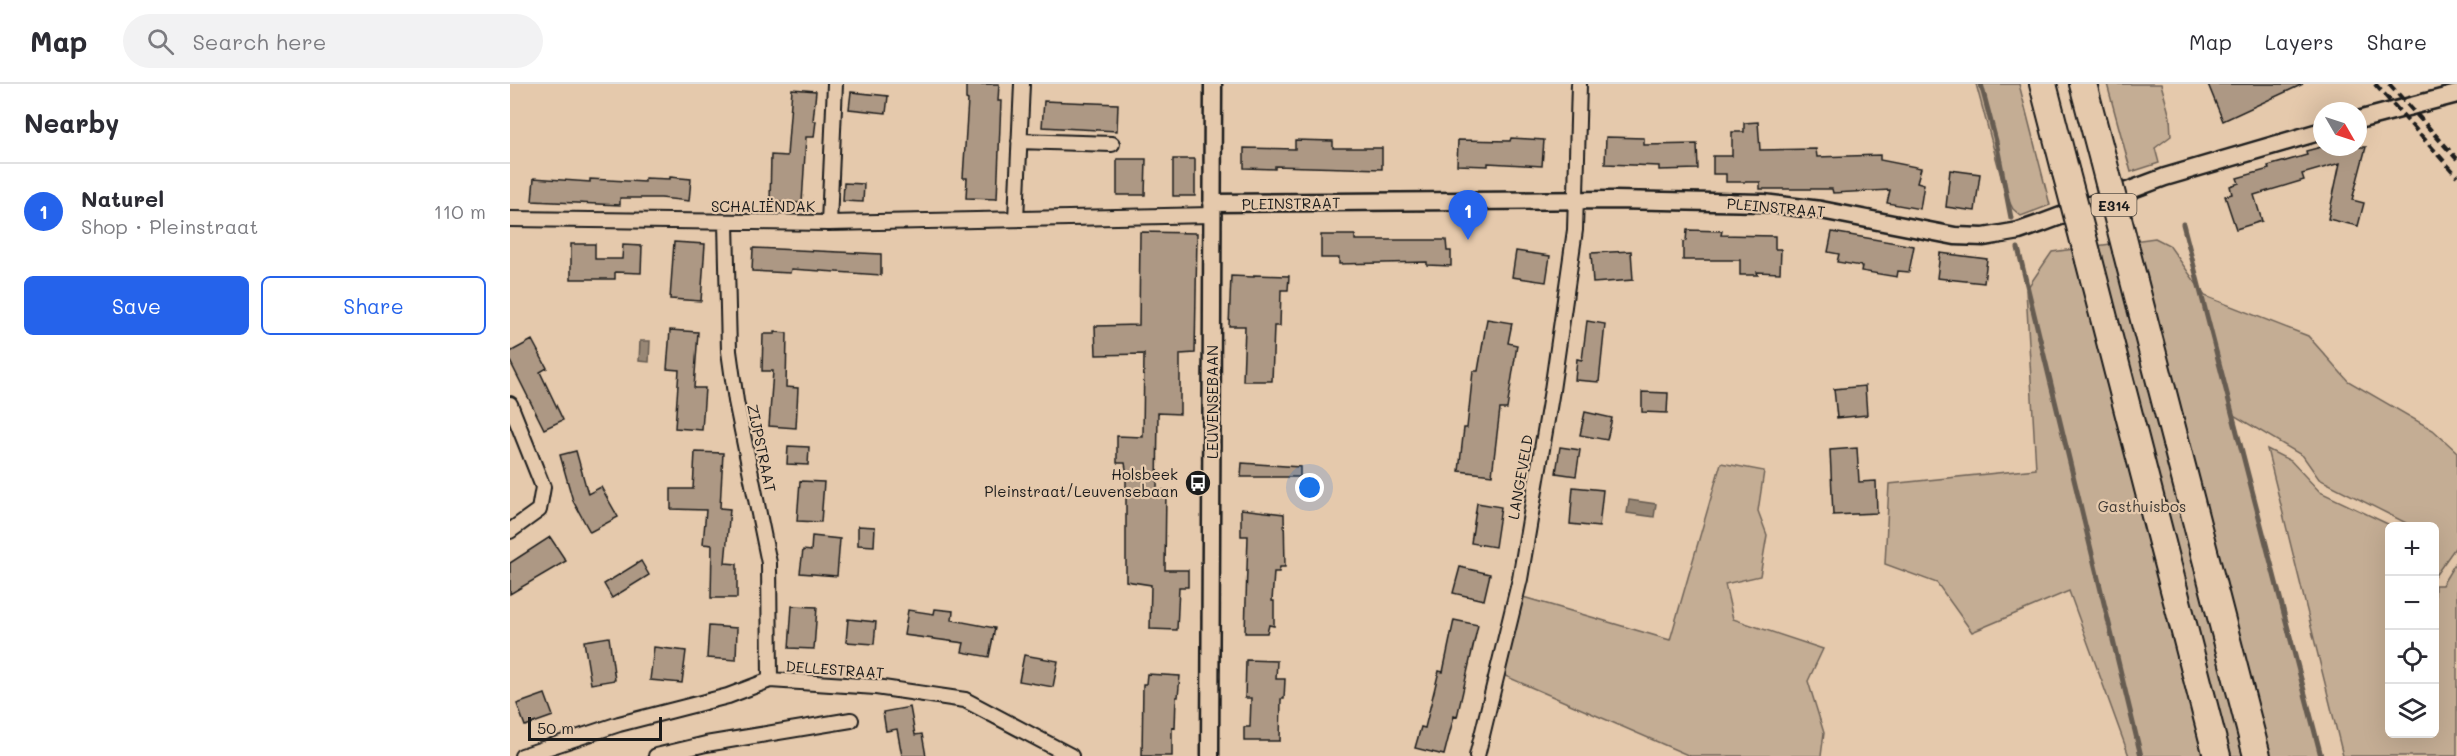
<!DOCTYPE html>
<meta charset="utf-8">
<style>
:root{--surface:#fff;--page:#f2f2f3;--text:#2b2b33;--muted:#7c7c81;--line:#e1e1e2;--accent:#2563eb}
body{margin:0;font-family:Mali,sans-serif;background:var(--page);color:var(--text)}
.controls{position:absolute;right:18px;bottom:18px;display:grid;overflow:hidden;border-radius:9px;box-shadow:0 6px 24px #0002}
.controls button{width:54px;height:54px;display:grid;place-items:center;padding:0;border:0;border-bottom:2px solid var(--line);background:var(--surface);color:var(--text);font:30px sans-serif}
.compass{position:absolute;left:1803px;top:18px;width:54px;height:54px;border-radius:50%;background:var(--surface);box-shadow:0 6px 24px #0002;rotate:129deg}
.scale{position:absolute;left:18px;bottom:15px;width:134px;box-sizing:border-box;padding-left:6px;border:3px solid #1c1c1c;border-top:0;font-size:16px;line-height:21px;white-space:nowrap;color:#1c1c1c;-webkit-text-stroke:4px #e5c9ac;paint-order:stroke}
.you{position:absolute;left:800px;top:404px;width:21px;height:21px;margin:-15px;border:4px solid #fff;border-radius:50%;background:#1a73e8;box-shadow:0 0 0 9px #1a73e833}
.badge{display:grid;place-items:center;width:39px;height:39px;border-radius:50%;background:var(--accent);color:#fff;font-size:20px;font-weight:700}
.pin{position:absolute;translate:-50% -50px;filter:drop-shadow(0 2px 3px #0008)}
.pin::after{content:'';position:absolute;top:32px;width:21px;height:18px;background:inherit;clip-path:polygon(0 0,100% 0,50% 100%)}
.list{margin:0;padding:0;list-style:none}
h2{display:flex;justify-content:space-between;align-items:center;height:78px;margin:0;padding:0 24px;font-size:26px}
h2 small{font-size:20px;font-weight:400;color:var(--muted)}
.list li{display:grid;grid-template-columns:39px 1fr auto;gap:18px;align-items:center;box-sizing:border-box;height:96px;padding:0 24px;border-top:2px solid var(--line)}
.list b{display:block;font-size:22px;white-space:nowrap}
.list p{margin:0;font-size:20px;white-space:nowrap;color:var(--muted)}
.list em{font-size:20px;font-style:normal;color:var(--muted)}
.actions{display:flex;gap:12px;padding:18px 24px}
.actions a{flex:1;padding:14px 0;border:2px solid var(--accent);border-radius:9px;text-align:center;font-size:21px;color:var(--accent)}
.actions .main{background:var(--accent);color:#fff}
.icon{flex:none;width:33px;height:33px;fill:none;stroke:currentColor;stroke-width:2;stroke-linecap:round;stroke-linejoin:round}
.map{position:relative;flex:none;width:1947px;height:672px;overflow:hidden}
header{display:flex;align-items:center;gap:36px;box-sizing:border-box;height:84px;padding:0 30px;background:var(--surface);border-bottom:2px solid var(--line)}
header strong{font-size:28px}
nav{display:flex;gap:33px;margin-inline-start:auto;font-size:21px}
.search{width:420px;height:54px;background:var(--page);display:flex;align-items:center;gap:15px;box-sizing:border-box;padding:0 21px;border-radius:33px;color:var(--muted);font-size:22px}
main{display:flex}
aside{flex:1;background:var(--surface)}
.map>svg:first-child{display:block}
.green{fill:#c4ad94;stroke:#706458;stroke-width:1.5}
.water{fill:#988775;stroke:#665c51;stroke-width:1.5}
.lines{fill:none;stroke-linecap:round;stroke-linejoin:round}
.stream{stroke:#665c51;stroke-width:5}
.building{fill:#ad9884;stroke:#1c1c1c;stroke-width:1.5}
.minor-casing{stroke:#1c1c1c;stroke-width:18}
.tertiary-casing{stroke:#1c1c1c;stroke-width:21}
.motorway-casing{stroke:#1c1c1c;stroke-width:30}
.minor{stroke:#e5c9ac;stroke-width:14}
.tertiary{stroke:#e5c9ac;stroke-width:16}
.motorway{stroke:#e5c9ac;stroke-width:26}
.rail{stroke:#1c1c1c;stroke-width:4.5;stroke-dasharray:9 4.5;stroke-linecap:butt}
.motorway-bridge-casing{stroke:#1c1c1c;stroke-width:30;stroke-linecap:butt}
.motorway-bridge{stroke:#e5c9ac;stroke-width:26}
.labels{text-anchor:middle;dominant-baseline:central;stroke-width:4.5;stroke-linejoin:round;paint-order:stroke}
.shield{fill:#e5c9ac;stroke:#585047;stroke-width:1.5}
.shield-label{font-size:14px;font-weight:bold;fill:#1c1c1c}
.street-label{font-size:15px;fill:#1c1c1c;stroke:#e5c9ac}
.poi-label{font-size:15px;fill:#1c1c1c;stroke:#e5c9ac;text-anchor:end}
.park-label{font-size:15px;fill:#3e3934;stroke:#e5c9ac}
</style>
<header>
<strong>Map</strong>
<div class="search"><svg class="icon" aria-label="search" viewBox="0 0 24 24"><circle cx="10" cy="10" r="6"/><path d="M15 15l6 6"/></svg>Search here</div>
<nav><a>Map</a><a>Layers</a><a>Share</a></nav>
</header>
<main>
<aside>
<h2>Nearby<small></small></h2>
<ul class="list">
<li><span class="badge">1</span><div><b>Naturel</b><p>Shop · Pleinstraat</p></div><em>110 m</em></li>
</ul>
<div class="actions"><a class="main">Save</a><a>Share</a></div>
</aside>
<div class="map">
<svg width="1947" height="672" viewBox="0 0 1947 672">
<rect width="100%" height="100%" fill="#e5c9ac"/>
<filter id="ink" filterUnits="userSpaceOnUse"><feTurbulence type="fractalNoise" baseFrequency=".0167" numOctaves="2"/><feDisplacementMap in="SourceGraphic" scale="12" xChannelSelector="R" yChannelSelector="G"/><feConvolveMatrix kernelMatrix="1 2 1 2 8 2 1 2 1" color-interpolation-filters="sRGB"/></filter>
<g filter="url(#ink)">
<path class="green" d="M1466,0H1509L1540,121L1511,132L1503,125L1496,111Z
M1597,0H1651L1660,33L1661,52L1645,64L1649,79L1621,88Z
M1645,154L1659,161L1695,212L1798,252L1838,297L1923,346L1947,368V461L1925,492L1924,442H1902L1809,395L1793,372L1722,330L1811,672H1619L1559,507L1462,548L1427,499L1375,480L1379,400L1526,385L1516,206L1542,168Z
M1757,365L1781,377L1810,408L1882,442H1880V650H1924L1925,501H1932L1947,476V672H1833Z
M1211,379L1254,387L1248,427L1257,451L1250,492L1215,500L1223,535L1313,565L1298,597L1314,649L1311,672H1180L993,591L1013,513L1160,556Z"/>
<path class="water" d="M130,257H140L139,278L129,277Z
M1119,416L1146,420L1144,433L1117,429Z"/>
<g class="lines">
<path class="stream" d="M1471,0L1486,57L1501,134
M1673,140L1811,672
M1508,164L1631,672"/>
</g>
<path class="building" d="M456,0H489L488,17H491L487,115L456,114L457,94H453L458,16L456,15Z
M1698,0H1793L1713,37Z
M282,5L306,7L303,37H306L304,53H296L292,119L260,118L261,71L277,72Z
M341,8L378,12L376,29L339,25Z
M534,17L608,20L607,47L532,43Z
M1248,38L1250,66L1306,65L1307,73L1370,71V76L1411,84L1407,98L1414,100L1410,125L1377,119L1380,106L1323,109L1322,105H1250V98H1216V90H1203V72H1222V48H1234V39Z
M1096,53L1134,54V61L1187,60L1188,85L1149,86V82L1095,80Z
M1001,54L1034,56L1032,82L978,79V82L947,81L948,56L1000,57Z
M785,56L823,57V64H872V85L765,82V85L734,84V64L785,65Z
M1811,63H1856L1842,116L1854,119L1848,142L1818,135L1830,79L1792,90L1794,96L1744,111L1752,137L1726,145L1715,112L1722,110L1720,102L1729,99L1727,94L1759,85L1758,82L1797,71L1796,67Z
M607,75H636L635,111H607Z
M663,75H685V112H663Z
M1440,86L1470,90L1465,127L1436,123Z
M160,93L181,95L179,117L151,114H110V121L22,117L24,94L80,98V95L135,98V94L160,95Z
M334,99L354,100L353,118L333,117Z
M1177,146L1212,147L1211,151L1265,152V165H1271L1270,189L1247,188L1248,191H1230V176H1173V158L1176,157Z
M630,148L687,149L685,269L670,270V330L648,329L647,406H656L655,486H678V503H669L667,546L640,545L641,501L616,497V385L615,379H607V352L633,353L634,270L586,271L585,242L629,241Z
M1322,148L1404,162L1399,188L1388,187L1387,193L1351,187L1352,182L1327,178L1329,170L1318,168Z
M811,151H845V156H936L937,167H941V182L917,181V178L829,180V174H811Z
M164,158L195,160L191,217L160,215Z
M61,160H85V175H112L113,161L132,162L131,189L105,188V195H61Z
M243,164L371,170V191L281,185L280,189L242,187Z
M1006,167L1040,172L1036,198L1002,193Z
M1121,167L1123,196L1083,199L1081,169Z
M1430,169L1477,175L1474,199L1427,194Z
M744,191L779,192L778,206H771L770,242H764L762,297H733L735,242H719L721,192L744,193Z
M977,235L1002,239L998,259L1007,261L997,325H990L982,391L949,387L954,344H957L963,287H968Z
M1077,237L1095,240L1089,298L1065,296L1067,275L1072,276Z
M160,246L188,248L184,304H195L192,346L165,344L169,286L157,285Z
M265,248L277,249L276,303L288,304L286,344L259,342L263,287H252L253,250H265Z
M22,256L37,284L30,288L53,336L34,345L0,277V268Z
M1355,302L1357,331L1327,334L1324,305Z
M1132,308L1158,309L1157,329L1132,328Z
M1075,328L1102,334L1097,356L1070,351Z
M278,362L299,363L298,381L277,380Z
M1050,363L1070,366L1066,392L1046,389Z
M1347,364L1349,398L1366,397L1367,429L1323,431L1320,366Z
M66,367L78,410L91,403L108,433L80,448L63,417L50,371Z
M185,368L213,369L210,424L220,425L215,479L227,480V514H201L202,461L193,460L196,426L161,425V405H183Z
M732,379L790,383V393H731Z
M290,397L314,398L311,438L287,437Z
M1063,403L1093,406L1089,443L1060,440Z
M967,419L991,423L985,463L961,459Z
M731,425L774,430L775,483H770L769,488H764L762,517H764V542L759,541L757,549H735L738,452H731Z
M348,442L365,443L364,462L348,461Z
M302,452L330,455L327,492L290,489L293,466L301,467Z
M40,453L56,477L0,510V479Z
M131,477L139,491L102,514L94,500Z
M950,483L980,490L974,516L943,509Z
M282,522L307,523L304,565L279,564Z
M425,525L443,527L442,536L485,544L479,573L452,568L454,559L394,551L398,526L424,530Z
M338,535L366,538L364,560L336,558Z
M944,536L968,541L947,633L944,632L934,671L905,664L911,643L915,644L929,587L933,588Z
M199,542L227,544L226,576L197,574Z
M99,553L105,596L81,600L74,557Z
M144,563L176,567L172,599L140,596Z
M514,571L548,577L543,603L509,597Z
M736,576L767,577L766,595H775L774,615H771L770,657H734V643H740L741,614H735Z
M637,590L670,592L668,613H666L665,644L662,643V672H632L633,600H636Z
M35,610L43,632L15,642L7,620Z
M400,623L405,651L412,650L416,672H392L387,645L376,647L373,628Z"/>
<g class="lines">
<g class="minor-casing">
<path id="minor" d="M509,57L602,60
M0,135L319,139L702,131
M506,135L512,0
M216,138L219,267L226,317L259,479L260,596
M319,139L325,0
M0,320L33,403L29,426L0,447
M12,672L109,640L218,612L260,596L366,603L455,616L561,672
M146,672L196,660L341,636
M967,672L1010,495L1042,306L1065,146L1069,0"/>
</g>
<g class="tertiary-casing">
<path id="tertiary" d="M1848,36L1947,10
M702,119L1104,116L1253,119L1311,126L1445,152L1474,153L1509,147L1532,139L1655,93L1812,47
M700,672L703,0"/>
</g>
<g class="motorway-casing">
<path id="motorway" d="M1533,0L1556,89
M1573,0L1593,76
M1616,166L1747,672
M1579,176L1707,672"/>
</g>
<use href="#minor" class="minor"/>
<use href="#tertiary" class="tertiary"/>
<use href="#motorway" class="motorway"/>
<path class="rail" d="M1865,0L1947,92
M1879,0L1947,75"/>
<g class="motorway-bridge-casing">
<path id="motorway-bridge" d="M1593,76L1616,166
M1556,89L1579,176"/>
</g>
<use href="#motorway-bridge" class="motorway-bridge"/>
</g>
</g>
<defs>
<g id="bus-disc" transform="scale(1.35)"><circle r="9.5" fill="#1c1c1c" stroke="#e5c9ac"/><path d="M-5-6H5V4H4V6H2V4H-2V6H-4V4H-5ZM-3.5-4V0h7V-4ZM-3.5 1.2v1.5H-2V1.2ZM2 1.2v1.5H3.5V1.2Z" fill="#fff"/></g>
</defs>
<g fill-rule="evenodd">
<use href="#bus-disc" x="688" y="399"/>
</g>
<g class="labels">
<rect class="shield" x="1581.5" y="110" width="45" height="22" rx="4.5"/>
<g class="shield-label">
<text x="1604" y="121">E314</text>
</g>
<g class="street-label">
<text transform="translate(781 119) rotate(-1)">PLEINSTRAAT</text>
<text x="253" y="122">SCHALIËNDAK</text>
<text transform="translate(1266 123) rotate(5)">PLEINSTRAAT</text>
<text transform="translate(702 318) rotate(-90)">LEUVENSEBAAN</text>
<text transform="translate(252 364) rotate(78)">ZIJPSTRAAT</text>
<text transform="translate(1010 393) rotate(-80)">LANGEVELD</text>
<text transform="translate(325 585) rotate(4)">DELLESTRAAT</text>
</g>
<g class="poi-label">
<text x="668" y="390">Holsbeek<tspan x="668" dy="17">Pleinstraat/Leuvensebaan</tspan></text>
</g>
<g class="park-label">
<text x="1632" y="422">Gasthuisbos</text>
</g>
</g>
</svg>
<div class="controls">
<button>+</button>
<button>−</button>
<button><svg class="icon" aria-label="locate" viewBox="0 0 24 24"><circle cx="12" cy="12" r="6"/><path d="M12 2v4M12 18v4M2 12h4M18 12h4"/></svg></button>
<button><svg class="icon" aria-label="layers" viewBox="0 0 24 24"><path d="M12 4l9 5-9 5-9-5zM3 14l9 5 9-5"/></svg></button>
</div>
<svg class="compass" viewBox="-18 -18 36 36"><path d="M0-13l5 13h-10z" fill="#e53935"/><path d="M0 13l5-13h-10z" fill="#7c7c81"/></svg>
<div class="scale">50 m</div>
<div class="you"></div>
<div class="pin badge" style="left:958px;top:156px">1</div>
</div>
</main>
